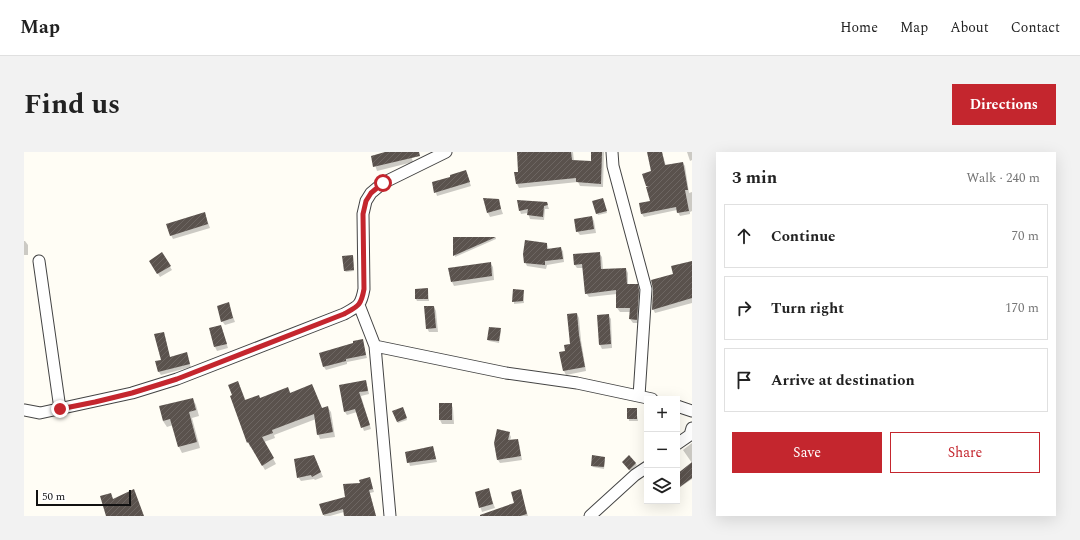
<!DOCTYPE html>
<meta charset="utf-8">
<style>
:root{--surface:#fff;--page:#f2f2f2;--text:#222;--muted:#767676;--line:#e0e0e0;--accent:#c4262e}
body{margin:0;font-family:Spectral,serif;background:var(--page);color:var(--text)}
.controls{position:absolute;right:12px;bottom:12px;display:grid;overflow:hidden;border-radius:0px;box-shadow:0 4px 16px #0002}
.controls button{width:36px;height:36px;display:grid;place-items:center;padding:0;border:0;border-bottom:1px solid var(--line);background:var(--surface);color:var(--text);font:20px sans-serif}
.scale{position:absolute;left:12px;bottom:10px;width:95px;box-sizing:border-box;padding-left:4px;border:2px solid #111;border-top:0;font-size:11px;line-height:14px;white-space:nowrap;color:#111;-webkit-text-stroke:3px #fff;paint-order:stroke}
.stop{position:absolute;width:12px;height:12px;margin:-9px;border:3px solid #c4262e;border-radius:50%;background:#fff}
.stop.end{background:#c4262e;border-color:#fff;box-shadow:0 1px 4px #0008}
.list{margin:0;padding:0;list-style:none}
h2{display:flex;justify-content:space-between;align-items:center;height:52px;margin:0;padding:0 16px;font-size:17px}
h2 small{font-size:13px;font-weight:400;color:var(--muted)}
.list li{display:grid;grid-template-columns:26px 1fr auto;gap:12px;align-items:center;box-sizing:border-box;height:64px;margin:0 8px 8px;padding:0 8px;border:1px solid var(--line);border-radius:0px}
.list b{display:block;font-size:15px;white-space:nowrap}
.list em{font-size:13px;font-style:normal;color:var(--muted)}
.actions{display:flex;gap:8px;padding:12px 16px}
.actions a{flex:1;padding:9px 0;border:1px solid var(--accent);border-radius:0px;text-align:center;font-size:14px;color:var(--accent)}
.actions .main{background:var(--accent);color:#fff}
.icon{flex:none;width:22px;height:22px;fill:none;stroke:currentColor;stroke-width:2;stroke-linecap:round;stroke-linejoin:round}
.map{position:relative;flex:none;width:668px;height:364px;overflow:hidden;border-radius:0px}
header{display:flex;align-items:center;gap:24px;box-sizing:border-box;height:56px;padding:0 20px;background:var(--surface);border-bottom:1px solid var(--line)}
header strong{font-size:19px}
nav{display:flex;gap:22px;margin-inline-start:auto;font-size:14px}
.intro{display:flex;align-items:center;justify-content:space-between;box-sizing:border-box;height:96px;padding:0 24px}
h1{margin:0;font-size:28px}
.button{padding:10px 18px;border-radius:0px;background:var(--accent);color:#fff;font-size:14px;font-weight:700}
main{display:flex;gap:24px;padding:0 24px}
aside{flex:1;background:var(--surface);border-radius:0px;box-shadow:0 4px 16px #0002}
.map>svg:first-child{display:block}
.shadow{fill:#0003}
.building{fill:url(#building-hatch)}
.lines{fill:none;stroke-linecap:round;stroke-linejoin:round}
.street-casing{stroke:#444;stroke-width:13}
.street{stroke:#fff;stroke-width:11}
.route{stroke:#c4262e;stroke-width:5}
</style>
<header>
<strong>Map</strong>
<nav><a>Home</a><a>Map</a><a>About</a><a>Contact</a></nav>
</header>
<div class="intro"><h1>Find us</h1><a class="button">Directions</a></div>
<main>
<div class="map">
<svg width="668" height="364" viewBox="0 0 668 364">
<defs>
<pattern id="building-hatch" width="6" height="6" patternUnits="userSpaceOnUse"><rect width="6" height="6" fill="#5a524d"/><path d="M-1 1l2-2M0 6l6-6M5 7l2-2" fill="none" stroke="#6d6662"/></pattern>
</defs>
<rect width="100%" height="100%" fill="#fffdf5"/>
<path class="shadow" d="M365,0H386L389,10L353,19L348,4Z
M494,0H549L550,9L568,10V0H580L579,35L556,34L554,30L495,36L493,32L495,20Z
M626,0H638L642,14L659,11L661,14L665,41L668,40V59L666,60V62L656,64L653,58L620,65L618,62L627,50L623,34L628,20Z
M663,0H668V8L666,9Z
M443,22L447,34L413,44L409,31Z
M474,48L479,62L466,65L464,61Z
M495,49L523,51L525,57H521L520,68L506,67L504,61L497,62L496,59Z
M580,49L583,61L574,63L573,61Z
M181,62L186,76L149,87L147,83Z
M568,65L570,69L572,81L556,83L553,79Z
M430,86H472V87L431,105Z
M0,89H1L4,93V103H0Z
M523,92L525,98L536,96L539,99L540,110L523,113L522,117L503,114L501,110Z
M575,101L578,105L579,118L602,117L604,121V133H613L617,143L615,171H609L606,167V160H596L593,156V142L565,145L562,141L559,116H553L550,112Z
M138,102L148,118L136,125L126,109Z
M329,105L330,119L322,120L321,119Z
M668,110V151L631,161L629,157L630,137Z
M466,111L469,115L470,128L430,134L428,130Z
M404,137L405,149H393L392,147Z
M490,138L499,139L500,151L490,152Z
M204,151L211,170L201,173L198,169Z
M410,155L412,159L414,180H405L403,176Z
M553,162L555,166L557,188L562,219L542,223L540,219L536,201L542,200L547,193Z
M584,163L587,167L588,196L578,197L576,193Z
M197,174L204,196L193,199L191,195Z
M476,177L477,179L475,191L465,189L464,188Z
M141,185L146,206L162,202L167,215L137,223L135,220L138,208Z
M338,188L343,206L323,210V212L302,218L300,215Z
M341,229L343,233L345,242L337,244L347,277L340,279L333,260L323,263L321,260Z
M214,230L222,249L236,247L264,236L267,242L288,234L298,257L304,256L307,260L311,285L296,287L294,282L292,267L250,283L251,286L240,290L252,312L241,318L228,295H226L224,290L209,243Z
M169,247L172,253L175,264L168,266L176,296L158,301L155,295L149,273L143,275L139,269Z
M427,252L429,256L430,272H418L416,268Z
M604,257H612L614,269H605Z
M379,258L383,268L374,271L373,269Z
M485,281L487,285L486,289L493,288L495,291L498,308L476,311L474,308L471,291Z
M668,291V311L659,298Z
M409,295L413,310L386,314L382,300Z
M605,304L613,313L606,319L600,311Z
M580,306L581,308L580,317L569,315L568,314Z
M292,308L299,325L291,328L290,327L277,329L274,325Z
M668,311V327L655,336L653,333V323Z
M346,326L350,340L346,341L352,364H321L320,360L306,364H300V363Z
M464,337L471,356L458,360L452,341Z
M496,338L504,364H470L491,351Z"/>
<path class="building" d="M361,0H395L396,4L349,15L347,4Z
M493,0H547L548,8L567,9V0H578L577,32L552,30V26L492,32L490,20H494Z
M623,0H638L641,13L659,10L664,38H661L665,59L653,61L652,55L617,62L615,51L626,49L622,35L625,34H622L618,22L627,19Z
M442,18L446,30L410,41L408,30L426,25V23Z
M459,46L475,47L477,57L463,61Z
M579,46L583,59L572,62L568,49Z
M493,48L523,50L524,53L520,54L519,65L503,63L504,57L495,59Z
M181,60L184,72L146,84L142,72Z
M568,64L570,77L552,80L550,67Z
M429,85H472L429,104Z
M501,88L523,91V97L537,95L539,107L521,109V113L500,111L499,102Z
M138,100L147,114L133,122L125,109Z
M576,100L577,117L602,116L603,132H614L615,138L613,168L605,167L606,156H592V138L561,142L558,112L550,113L549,102Z
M329,103L330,118L320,119L318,104Z
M668,109V146L628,158L629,137L627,128L649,122L647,114Z
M467,110L468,124L427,130L424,116Z
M404,136V147H391V137Z
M489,137L500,138L499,149L488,150Z
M205,150L209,166L197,170L193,154Z
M400,154H410L412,176L402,177Z
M553,161L555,183L561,215L539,219L535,200L541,199L540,193L546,192L543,162Z
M585,162L587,192L575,193L573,163Z
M197,173L203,192L190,195L185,176Z
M465,175L477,176L475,189L463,188Z
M140,180L146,205L163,200L166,212L134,220L131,209L137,208L130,182Z
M339,187L342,203L322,207V209L299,215L295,201L329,191V189Z
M342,228L344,239L335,240L346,273L337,276L331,257L320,260L315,233Z
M214,229L221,248L235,243L236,246L264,235L266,241L288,232L298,256L304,254L309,280L293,283L290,262L248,278L249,281L238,285L250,306L238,314L224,290L223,291L206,244L208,243L204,233Z
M169,246L172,258L165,260L173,290L154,295L146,267L139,269L135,254Z
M415,251H428V268H415Z
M379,255L383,266L373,270L368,259Z
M603,256H613V267H603Z
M473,277L486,280L484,288L494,287L497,304L473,308L470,291Z
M409,294L412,307L383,311L381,300Z
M290,303L297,320L288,325L287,323L273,326L270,307Z
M568,303L581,305L580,315L567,314Z
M605,303L612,311L605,318L598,310Z
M668,310V326L653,337V322Z
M346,325L349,337L345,338L352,364H320L319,357L299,363L295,352L321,345L319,332L336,331L335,328Z
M465,336L469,352L455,356L451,340Z
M110,337L120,364H82L76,344L87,341L89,347Z
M497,337L503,362L496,364H456V363L490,351L487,340Z"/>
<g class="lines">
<g class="street-casing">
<path id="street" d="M588,0L589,14L622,137L615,244
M15,109L36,257
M335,153L351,194L366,364
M351,194L482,221L553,231L628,247
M653,254L668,259
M0,258L16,261L108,241L153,227L320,162C334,154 337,154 340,137L339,62L342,49L347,41L359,31L422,0
M653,292L666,283L668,276
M566,364L611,323L623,315"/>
</g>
<use href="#street" class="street"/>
</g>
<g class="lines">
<path class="route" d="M36,257L71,250L108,241L153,227L320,162C334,154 337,154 340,137L339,62L342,49L347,41L359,31"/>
</g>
</svg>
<div class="controls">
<button>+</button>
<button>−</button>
<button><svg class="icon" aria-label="layers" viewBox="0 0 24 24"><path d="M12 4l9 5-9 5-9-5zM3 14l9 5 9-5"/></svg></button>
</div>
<div class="scale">50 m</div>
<div class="stop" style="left:359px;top:31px"></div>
<div class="stop end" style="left:36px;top:257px"></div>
</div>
<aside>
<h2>3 min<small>Walk · 240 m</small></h2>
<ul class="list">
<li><svg class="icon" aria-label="ahead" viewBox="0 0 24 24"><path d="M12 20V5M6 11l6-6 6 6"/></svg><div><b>Continue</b></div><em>70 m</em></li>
<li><svg class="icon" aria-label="right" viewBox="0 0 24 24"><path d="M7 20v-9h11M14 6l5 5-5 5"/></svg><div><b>Turn right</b></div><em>170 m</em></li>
<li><svg class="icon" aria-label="arrive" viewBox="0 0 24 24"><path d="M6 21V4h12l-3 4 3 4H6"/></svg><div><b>Arrive at destination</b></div></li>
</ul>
<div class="actions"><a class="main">Save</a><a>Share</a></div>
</aside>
</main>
